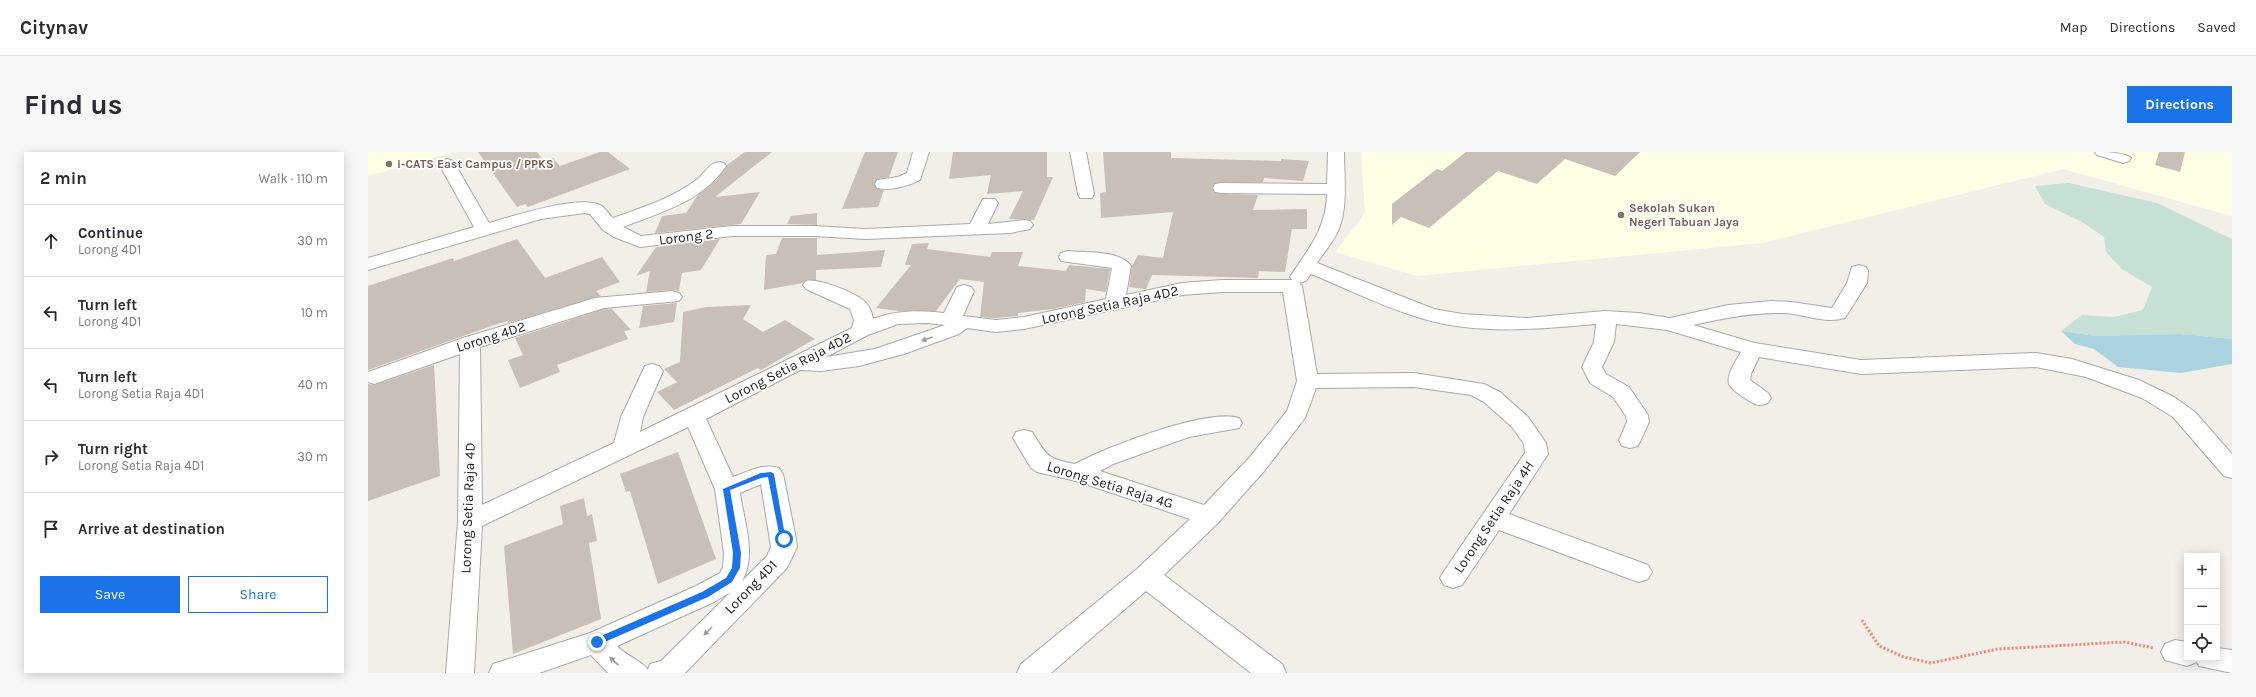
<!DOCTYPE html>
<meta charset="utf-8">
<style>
:root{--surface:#fff;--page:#f7f7f7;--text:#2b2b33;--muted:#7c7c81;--line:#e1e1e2;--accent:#1a73e8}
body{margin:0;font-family:Karla,sans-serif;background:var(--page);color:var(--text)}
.controls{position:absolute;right:12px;bottom:12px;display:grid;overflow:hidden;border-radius:0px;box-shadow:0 2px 10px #0003}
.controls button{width:36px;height:36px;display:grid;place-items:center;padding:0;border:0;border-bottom:1px solid var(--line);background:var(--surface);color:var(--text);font:20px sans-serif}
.stop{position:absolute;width:12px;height:12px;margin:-9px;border:3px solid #1a73e8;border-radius:50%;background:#fff}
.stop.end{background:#1a73e8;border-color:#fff;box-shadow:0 1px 4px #0008}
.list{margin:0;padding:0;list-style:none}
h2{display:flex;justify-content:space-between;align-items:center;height:52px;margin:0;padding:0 16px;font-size:17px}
h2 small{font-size:13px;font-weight:400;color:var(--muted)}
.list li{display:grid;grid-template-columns:26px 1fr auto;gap:12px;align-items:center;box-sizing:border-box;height:72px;padding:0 16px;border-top:1px solid var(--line)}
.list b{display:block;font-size:15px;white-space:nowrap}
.list p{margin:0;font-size:13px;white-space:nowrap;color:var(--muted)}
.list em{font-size:13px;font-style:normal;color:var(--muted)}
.actions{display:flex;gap:8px;padding:12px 16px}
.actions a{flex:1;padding:9px 0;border:1px solid var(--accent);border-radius:0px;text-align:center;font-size:14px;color:var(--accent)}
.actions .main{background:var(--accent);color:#fff}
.icon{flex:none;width:22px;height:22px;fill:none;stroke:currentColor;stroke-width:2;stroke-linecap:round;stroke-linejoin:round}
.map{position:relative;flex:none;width:1864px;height:521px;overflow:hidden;border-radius:0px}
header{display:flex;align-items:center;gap:24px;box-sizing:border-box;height:56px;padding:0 20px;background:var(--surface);border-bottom:1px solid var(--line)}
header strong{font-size:19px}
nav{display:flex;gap:22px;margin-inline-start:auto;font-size:14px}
.intro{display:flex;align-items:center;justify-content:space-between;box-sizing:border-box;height:96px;padding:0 24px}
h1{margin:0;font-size:28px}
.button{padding:10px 18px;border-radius:0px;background:var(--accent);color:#fff;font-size:14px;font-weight:700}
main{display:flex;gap:24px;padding:0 24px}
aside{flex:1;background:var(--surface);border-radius:0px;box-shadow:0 2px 10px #0003}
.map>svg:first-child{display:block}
.education{fill:#ffffe5}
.wetland{fill:#c6e0d4}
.water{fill:#aad3df}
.building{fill:#c7bfb8}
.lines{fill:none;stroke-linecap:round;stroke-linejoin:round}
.minor-casing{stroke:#a9a9a9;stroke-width:2}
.path{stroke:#fa8072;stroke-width:3;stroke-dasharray:2 2;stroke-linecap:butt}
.minor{fill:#fff;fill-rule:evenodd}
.oneway{fill:#9c9c9c}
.route{fill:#1a73e8}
.education-dot{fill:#8d6e63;stroke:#fff;stroke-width:1.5}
.labels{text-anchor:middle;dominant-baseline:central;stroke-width:3.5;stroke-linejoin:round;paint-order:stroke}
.far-education-label{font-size:12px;font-weight:bold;fill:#785e54;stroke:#fff;text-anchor:start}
.street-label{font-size:14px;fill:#222;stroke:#fff}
</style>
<header>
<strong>Citynav</strong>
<nav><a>Map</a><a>Directions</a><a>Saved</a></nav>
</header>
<div class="intro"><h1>Find us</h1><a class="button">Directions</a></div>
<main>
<aside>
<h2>2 min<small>Walk · 110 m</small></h2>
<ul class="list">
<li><svg class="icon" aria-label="ahead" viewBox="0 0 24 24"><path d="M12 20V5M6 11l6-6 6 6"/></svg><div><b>Continue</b><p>Lorong 4D1</p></div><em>30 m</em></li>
<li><svg class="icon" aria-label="left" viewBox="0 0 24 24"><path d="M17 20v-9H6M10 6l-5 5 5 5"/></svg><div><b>Turn left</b><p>Lorong 4D1</p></div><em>10 m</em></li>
<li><svg class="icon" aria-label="left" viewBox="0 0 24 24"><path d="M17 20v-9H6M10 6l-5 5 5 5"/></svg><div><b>Turn left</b><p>Lorong Setia Raja 4D1</p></div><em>40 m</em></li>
<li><svg class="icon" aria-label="right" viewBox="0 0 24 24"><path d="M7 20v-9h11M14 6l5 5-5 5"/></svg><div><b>Turn right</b><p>Lorong Setia Raja 4D1</p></div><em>30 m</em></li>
<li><svg class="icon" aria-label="arrive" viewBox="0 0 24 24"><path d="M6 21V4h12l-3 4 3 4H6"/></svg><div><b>Arrive at destination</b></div></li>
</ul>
<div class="actions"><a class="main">Save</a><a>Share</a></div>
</aside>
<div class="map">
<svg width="1864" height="521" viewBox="0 0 1864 521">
<rect width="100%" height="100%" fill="#f2efe9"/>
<path class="education" d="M0,0H85L0,24Z
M993,0H1864V64L1695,17L1395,91L1049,124L967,100L997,61Z"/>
<path class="wetland" d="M1701,31L1789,51L1864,87V187L1812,182L1727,184L1693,179L1714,163L1746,165L1775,158L1784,135L1754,117L1738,100L1736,85L1716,71L1677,52L1667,34Z"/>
<path class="water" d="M1693,179L1727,184L1812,182L1864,187V212L1813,221L1750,215L1726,197L1707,192Z"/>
<path class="building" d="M110,0H169L176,9L185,6L192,14L232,0H240L262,17L160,55L157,52L149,55Z
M377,0H404L347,45L392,40L373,72L287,81L294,64L318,61L329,44L349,27L359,13Z
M497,0H530L521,25L509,27L506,31L509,37L516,38L510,55L474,57Z
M585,0H679V25H685L666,68L641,67L655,39L619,42L623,23L581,27Z
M735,0H803V6L913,9V7L941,9L935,29L896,26L895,30L847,31L844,35L846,41L853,42L890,43L885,58L939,57V77H924L917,120L891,119L890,126L784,123L778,137L761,135L764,114L770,103L795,106L805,60L733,66L732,41L738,40Z
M1098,0H1272L1247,24L1197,7L1169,32L1130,19L1061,76L1033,65L1024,73V52L1069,17L1074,19Z
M1791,0H1817L1812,20L1787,13Z
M449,61V73L419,72L423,64Z
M414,86H449V103L517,98L513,115L448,118V128H438L435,131L396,138L398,103L408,102Z
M149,87L177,126L234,105L252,130L228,139L233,144L140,171V169L126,173L0,218V134L85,106L86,109Z
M352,87L333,118L314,121L311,139L304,138L278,140L282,119L268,124L288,95Z
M561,91L559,97L622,105L624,100H655L650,114L698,119L701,113L742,117L738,140L718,137L717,150L685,157L650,161V164L628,166L612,165L616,130L592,127L568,159H530L508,156L543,113H537L544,92Z
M309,151L306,170L271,176L275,154Z
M383,153L375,167L395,180L417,168L447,187L393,218L390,216L306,258L289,240L309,230L296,217L312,210L315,160L338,155Z
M236,157H244L263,178L256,179L260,187L189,213L192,220L152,236L140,208L155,203L147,186Z
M66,213L72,324L0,349V232L6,233Z
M310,300L348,407L290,432L262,339L258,340L252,322Z
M216,346L219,364L224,362L229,389L221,391L233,467L145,502L136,394L195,372L192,354Z"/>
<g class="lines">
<g class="minor-casing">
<path id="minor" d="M545,0H561L552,28C539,34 524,39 509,36L507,32L509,28L530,25L539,21Z
M702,0H718L726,42L724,46H712L710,42Z
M960,0H976C976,25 980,53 971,77C966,89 956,100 949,111L1066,157L1094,162L1159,166L1236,159L1271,161L1302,166L1360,153L1403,149L1424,150L1464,156L1479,131L1484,115L1491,113L1498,115L1500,119L1499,131L1477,166C1456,172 1437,162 1416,161C1386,160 1355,166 1325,173L1387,191L1493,208L1668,201L1704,207L1771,228L1806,245L1827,260L1864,302V326L1856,324L1805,265L1774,246L1718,225L1668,215L1493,222L1391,205L1383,222L1382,228L1400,241L1403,246L1400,251C1397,252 1394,253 1391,253C1384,252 1363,238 1361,232C1358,222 1369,208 1373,200L1299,178L1248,172L1246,190L1234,215L1238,222L1261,235L1280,263L1281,270L1270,294L1262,296L1254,294L1251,288L1259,270L1258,264L1245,245L1222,231L1214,215L1226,190L1228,172C1174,177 1109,183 1056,167C1017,156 980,137 943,122L938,129L931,131L934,134L949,222L1046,221L1116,232L1132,240L1160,265L1178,291L1180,302L1141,362L1280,413L1284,420L1280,427L1271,430L1262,427L1131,378L1094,433L1085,436L1076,433L1072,426L1076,419L1157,301L1156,292L1144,275L1116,250L1103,243L1046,235L948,236L937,266L897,318L850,371L796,423L914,512L918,521H883L778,439L683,521H649L653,512L769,417L822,367L708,329L669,320L663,316L645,286L648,280L656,278L664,280C680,305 678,306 707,312C738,295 839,256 871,266L874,271L871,276L821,285L745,312L732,319L836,353L881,306L919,259L929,229L915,140H854L814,143L656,177L628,180L599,176L591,182L536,202L491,214L453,219L432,218L338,267L365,325C381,319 395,311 411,316L415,322L428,387L429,395L422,410L418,417L317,521H240L223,503L171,521H121L125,512L222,481L328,434L352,421L355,415L356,401L347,337L320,275L114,374L106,521H78L90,369L92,202L6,232L0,230V220L95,186L227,146L304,139L311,141L314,145L311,149L236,156L112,195L114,353L246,291L253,265L277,214L284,212L291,214L295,219L275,265L272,280L484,176L486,168L482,157L438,137L435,133L438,129C450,126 485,140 495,148C501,153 504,160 505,167C529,158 551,158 576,161L589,135L596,133L603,135L606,139L595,164L628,168L656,165L738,147L744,116L693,109L691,105L693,101L700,99C718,101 752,98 763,114L758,143L814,131L854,128H924L922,125C940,97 958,78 959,42L853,41L847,40L845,36L847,32L853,31L959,32ZM559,171L577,173L507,197L458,205L500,183L530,172ZM393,332L403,395L399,404L374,429C389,403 376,370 372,341ZM363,440L293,509L282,512L280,518C276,510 257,503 249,494L346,450Z
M1727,0C1737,0 1756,0 1763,6L1761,9L1755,11L1729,3Z
M79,7L85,9L87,12L121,71C145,64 210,43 232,53C237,55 241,63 245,66C273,56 302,47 327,29C338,22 341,7 356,11L358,14C334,50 293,60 255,75L273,84L364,74H446L498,77L602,72L615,47H627L630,51L620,72L656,68L662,69L665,73L662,77L642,81L498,87L446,84H364L272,95L246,85L235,78L222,62L216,61L173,67L0,118V106L106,75L71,12L73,9Z
M1807,488L1819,490V506H1849V496L1864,498V521L1831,514L1829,510L1819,514L1797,508L1793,500L1797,492Z"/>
</g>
<path class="path" d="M1494,468L1511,494L1536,505L1563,511L1630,497L1756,490L1786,496"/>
<use href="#minor" class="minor"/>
</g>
<defs><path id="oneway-solid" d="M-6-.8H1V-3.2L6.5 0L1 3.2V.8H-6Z"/></defs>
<g class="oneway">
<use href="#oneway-solid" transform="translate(559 187) rotate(160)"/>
<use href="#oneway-solid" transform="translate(340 479) rotate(135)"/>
<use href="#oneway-solid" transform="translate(246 509) rotate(-137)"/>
</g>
<path class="route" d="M393,321L403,320L406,322L418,389H413L412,387L400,325L393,326L362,338L373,401L372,416L364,430L340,445L232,492H226V487L334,440L358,426L364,416L365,401L355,337Z"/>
<g class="education-dot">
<circle cx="21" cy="12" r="4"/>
<circle cx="1253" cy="63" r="4"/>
</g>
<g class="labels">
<g class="far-education-label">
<text x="29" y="12">i-CATS East Campus / PPKS</text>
<text x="1261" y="56">Sekolah Sukan<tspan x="1261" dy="14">Negeri Tabuan Jaya</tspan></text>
</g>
<g class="street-label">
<text transform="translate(318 85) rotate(-7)">Lorong 2</text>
<text transform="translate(742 153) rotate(-12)">Lorong Setia Raja 4D2</text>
<text transform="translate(123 185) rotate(-18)">Lorong 4D2</text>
<text transform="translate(420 216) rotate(-27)">Lorong Setia Raja 4D2</text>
<text transform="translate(742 333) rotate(17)">Lorong Setia Raja 4G</text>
<text transform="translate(100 356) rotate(-88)">Lorong Setia Raja 4D</text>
<text transform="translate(1126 365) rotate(-56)">Lorong Setia Raja 4H</text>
<text transform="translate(383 435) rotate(-46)">Lorong 4D1</text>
</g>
</g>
</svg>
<div class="controls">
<button>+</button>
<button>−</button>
<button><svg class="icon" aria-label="locate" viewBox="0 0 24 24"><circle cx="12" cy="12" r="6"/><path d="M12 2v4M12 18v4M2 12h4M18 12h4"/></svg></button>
</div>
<div class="stop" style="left:416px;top:387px"></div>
<div class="stop end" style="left:229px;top:490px"></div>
</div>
</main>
